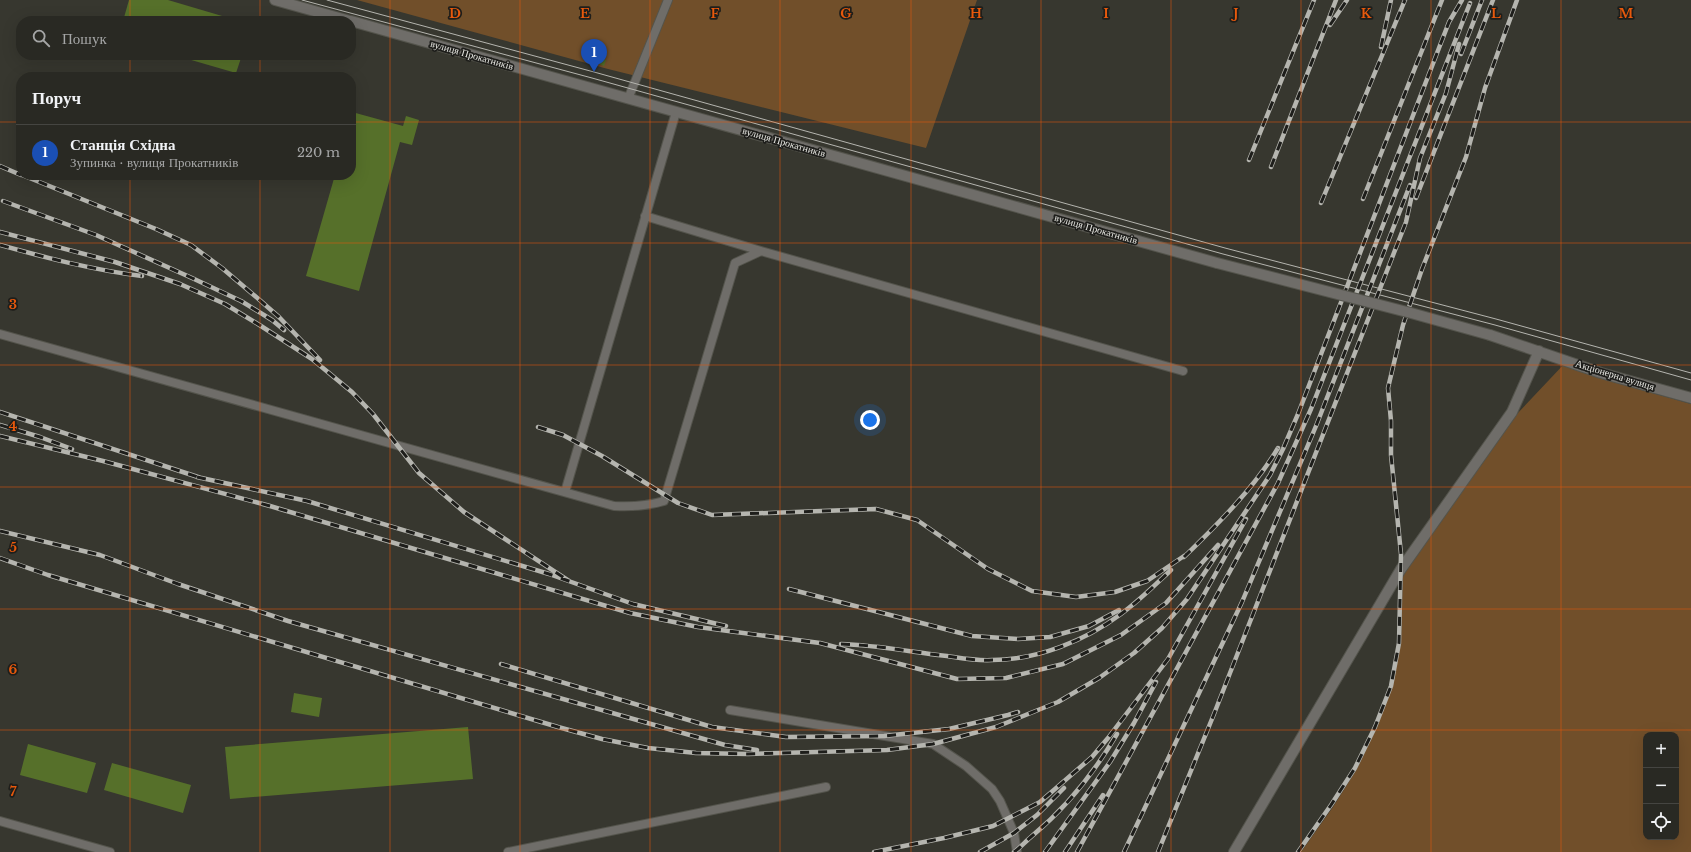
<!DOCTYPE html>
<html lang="uk">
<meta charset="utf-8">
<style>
:root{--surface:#292923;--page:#353530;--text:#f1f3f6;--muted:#a5a6a6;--line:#454541;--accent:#53cbda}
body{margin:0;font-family:"Libre Baskerville",serif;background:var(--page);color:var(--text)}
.controls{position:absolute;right:12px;bottom:12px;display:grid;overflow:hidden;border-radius:8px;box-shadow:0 4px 16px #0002}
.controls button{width:36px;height:36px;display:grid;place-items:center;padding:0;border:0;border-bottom:1px solid var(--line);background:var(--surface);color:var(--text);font:20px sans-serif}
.you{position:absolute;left:870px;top:420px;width:14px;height:14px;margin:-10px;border:3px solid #fff;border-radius:50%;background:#1a73e8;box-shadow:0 0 0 6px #1a73e833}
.badge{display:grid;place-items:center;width:26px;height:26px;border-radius:50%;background:var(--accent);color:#fff;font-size:13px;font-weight:700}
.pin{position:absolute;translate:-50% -33px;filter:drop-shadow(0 1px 2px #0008)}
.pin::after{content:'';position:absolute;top:21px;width:14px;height:12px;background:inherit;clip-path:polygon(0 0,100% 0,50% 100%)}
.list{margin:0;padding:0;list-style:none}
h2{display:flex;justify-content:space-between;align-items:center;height:52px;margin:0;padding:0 16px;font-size:17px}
h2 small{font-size:13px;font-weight:400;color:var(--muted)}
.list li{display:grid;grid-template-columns:26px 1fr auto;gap:12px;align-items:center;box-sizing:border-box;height:56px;padding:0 16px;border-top:1px solid var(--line)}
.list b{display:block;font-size:15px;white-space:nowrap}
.list p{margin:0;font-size:13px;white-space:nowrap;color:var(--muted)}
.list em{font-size:13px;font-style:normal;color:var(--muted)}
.icon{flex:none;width:22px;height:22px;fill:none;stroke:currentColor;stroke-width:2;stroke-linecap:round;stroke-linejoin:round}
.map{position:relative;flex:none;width:1691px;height:852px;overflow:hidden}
.search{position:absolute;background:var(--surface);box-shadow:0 4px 16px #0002;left:16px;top:16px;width:340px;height:44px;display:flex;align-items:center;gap:10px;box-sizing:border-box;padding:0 14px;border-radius:16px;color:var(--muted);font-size:15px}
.panel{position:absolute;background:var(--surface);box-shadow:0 4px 16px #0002;left:16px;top:72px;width:340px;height:108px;border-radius:16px}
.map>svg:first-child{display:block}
.green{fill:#714f2a;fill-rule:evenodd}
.building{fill:#56702a}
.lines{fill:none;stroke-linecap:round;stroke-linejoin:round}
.service-casing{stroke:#54544c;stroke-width:10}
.minor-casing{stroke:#54544c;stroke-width:12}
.service{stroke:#6f6d69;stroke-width:8}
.minor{stroke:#6f6d69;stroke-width:10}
.tram{stroke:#b5b5af;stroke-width:1}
.rail-casing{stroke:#b5b5af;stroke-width:4.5}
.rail{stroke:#1e1e1b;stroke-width:3;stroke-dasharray:9;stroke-linecap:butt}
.minor-bridge-casing{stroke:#54544c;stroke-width:12;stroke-linecap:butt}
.minor-bridge{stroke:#6f6d69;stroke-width:10}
.grid{fill:none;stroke:#e8590c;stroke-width:1;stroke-opacity:0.55}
.labels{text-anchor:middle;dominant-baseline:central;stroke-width:3.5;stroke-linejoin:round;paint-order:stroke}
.street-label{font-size:10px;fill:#eaeae5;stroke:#1e1e1b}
.grid-label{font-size:13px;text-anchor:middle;font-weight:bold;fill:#e8590c;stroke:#1e1e1b;stroke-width:3.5;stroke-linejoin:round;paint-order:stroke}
</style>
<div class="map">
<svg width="1691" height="852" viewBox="0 0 1691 852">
<rect width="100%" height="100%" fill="#37372f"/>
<path class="green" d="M357,0H977L926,148L608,69Z
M1566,362L1600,378L1691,404V852H1301L1333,807L1357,769L1377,727L1392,687L1401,643L1403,570L1516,415ZM1646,735H1676V837H1646Z"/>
<path class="building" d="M129,0H168L239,21H123Z
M174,55H242L236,73Z
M594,56L606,60L604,66L592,61Z
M352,112L403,126L406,116L419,120L412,145L400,142L359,291L306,276L335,175H351V117Z
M294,693L322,698L319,717L291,712Z
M468,727L473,779L230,799L225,747Z
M28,744L96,763L87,793L20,775Z
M112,763L191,785L183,813L104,790Z"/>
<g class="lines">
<g class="service-casing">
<path id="service" d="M628,99L668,0
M645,216L761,251
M0,334L614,506C631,507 647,506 664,501L735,263L761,251L1183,371
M565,492L676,112
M730,710L933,744L966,766L992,789L1000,801L1014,833L1017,852
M0,821L110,852
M508,852L826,787"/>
</g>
<g class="minor-casing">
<path id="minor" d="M275,0L350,21
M351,21L1217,263
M1490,335L1601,373L1691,398
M1234,852L1401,569L1512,412L1539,351"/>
</g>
<use href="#service" class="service"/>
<use href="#minor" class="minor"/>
<path class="tram" d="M302,0L592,78L1223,254L1495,325L1691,380
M327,0L594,72L1225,248L1496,319L1691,373"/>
<g class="rail-casing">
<path id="rail" d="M1330,25L1347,0
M1381,47L1391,0
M1461,54L1482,0
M1249,160L1314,0
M0,166L21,175
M1271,167L1336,0
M22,175L156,229L191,245L222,268L255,296L279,317L320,360
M1416,198L1493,0
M1363,199L1442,0
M3,201L96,235L192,278L241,301L272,320L284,330
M1321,203L1405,0
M0,232L115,262L180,284L225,304L261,326L312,359L352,392L373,414L419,473L464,512L569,581
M0,245C47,258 93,270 142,276
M0,412L201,478
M0,425L40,437L72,449
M538,427L563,435L602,456L678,503L712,515L876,509L917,520L988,569L1032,591L1076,597L1115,592L1147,581L1187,554
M0,436L103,461L270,506L630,613L698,627L820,643L957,679L1006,678L1063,664L1121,635L1166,603L1218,545
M197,477L307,501L549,574L633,604L726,626
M0,531L100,555L178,584L288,621L725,745L757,750
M1184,557C1216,526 1255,487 1278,448
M0,558L48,575L558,727L602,739L648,748L696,753L748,754L887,750L933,744L996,727L1058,702L1099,678L1134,653L1162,628L1187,599L1270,475L1283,449L1298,414L1449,22L1462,0
M789,589L972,636L1018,639L1050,637L1089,626L1119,610
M841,644C876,645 911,652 947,656C961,658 977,661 992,660C1037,660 1085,641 1121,614C1139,601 1155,585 1171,570
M501,664L712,727L786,737L884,736L949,729L1008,715L1018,712
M874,852L944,838L993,826L1040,802L1092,757L1108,738L1168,659L1246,519
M980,852L1014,833L1037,815L1064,788
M1014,852C1020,848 1026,841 1032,836C1067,807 1094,773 1117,734
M1045,852L1110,762L1134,723L1156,682
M1065,852L1103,795
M1077,852L1278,483L1311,409L1470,3
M1124,852L1242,602L1316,426L1410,185
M1158,852L1214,714L1406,222L1420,158L1446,93L1459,44
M1298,852L1331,805L1355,768L1375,727L1391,686L1399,643L1401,554L1391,455V421L1388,388L1403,325L1422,269L1466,157L1485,88L1517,0"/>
</g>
<use href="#rail" class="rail"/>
<g class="minor-bridge-casing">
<path id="minor-bridge" d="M1217,263L1411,313L1490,335"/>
</g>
<use href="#minor-bridge" class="minor-bridge"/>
</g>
<path class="grid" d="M130,0V21M260,0V21M390,0V852M520,0V852M650,0V852M780,0V852M911,0V852M1041,0V852M1171,0V852M1301,0V852M1431,0V852M1561,0V852M130,55V77M260,55V77M0,122H21M351,122H1691M130,175V852M260,175V852M0,243H1691M0,365H1691M0,487H1691M0,609H1691M0,730H1691"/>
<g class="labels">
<g class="street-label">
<text transform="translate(472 55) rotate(16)">вулиця Прокатників</text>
<text transform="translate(784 142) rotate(16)">вулиця Прокатників</text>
<text transform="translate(1096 229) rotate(16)">вулиця Прокатників</text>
<text transform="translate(1615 375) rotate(17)">Акціонерна вулиця</text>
</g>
</g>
<g class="grid-label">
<text x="455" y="18">D</text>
<text x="585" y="18">E</text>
<text x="715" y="18">F</text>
<text x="846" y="18">G</text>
<text x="976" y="18">H</text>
<text x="1106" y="18">I</text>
<text x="1236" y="18">J</text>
<text x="1366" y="18">K</text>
<text x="1496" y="18">L</text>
<text x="1626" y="18">M</text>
<text x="13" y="309">3</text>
<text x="13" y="431">4</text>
<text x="13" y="552">5</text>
<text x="13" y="674">6</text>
<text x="13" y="796">7</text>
</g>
</svg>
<div class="controls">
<button>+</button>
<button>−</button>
<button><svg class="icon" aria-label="locate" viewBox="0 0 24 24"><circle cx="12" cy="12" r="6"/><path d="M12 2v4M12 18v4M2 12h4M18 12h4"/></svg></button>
</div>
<div class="you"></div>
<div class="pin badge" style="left:594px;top:72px;background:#1a4fb4">1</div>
<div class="search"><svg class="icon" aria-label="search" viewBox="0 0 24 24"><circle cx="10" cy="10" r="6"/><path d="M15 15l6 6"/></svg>Пошук</div>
<section class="panel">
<h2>Поруч<small></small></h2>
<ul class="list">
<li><span class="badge" style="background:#1a4fb4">1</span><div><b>Станція Східна</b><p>Зупинка · вулиця Прокатників</p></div><em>220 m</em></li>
</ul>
</section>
</div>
